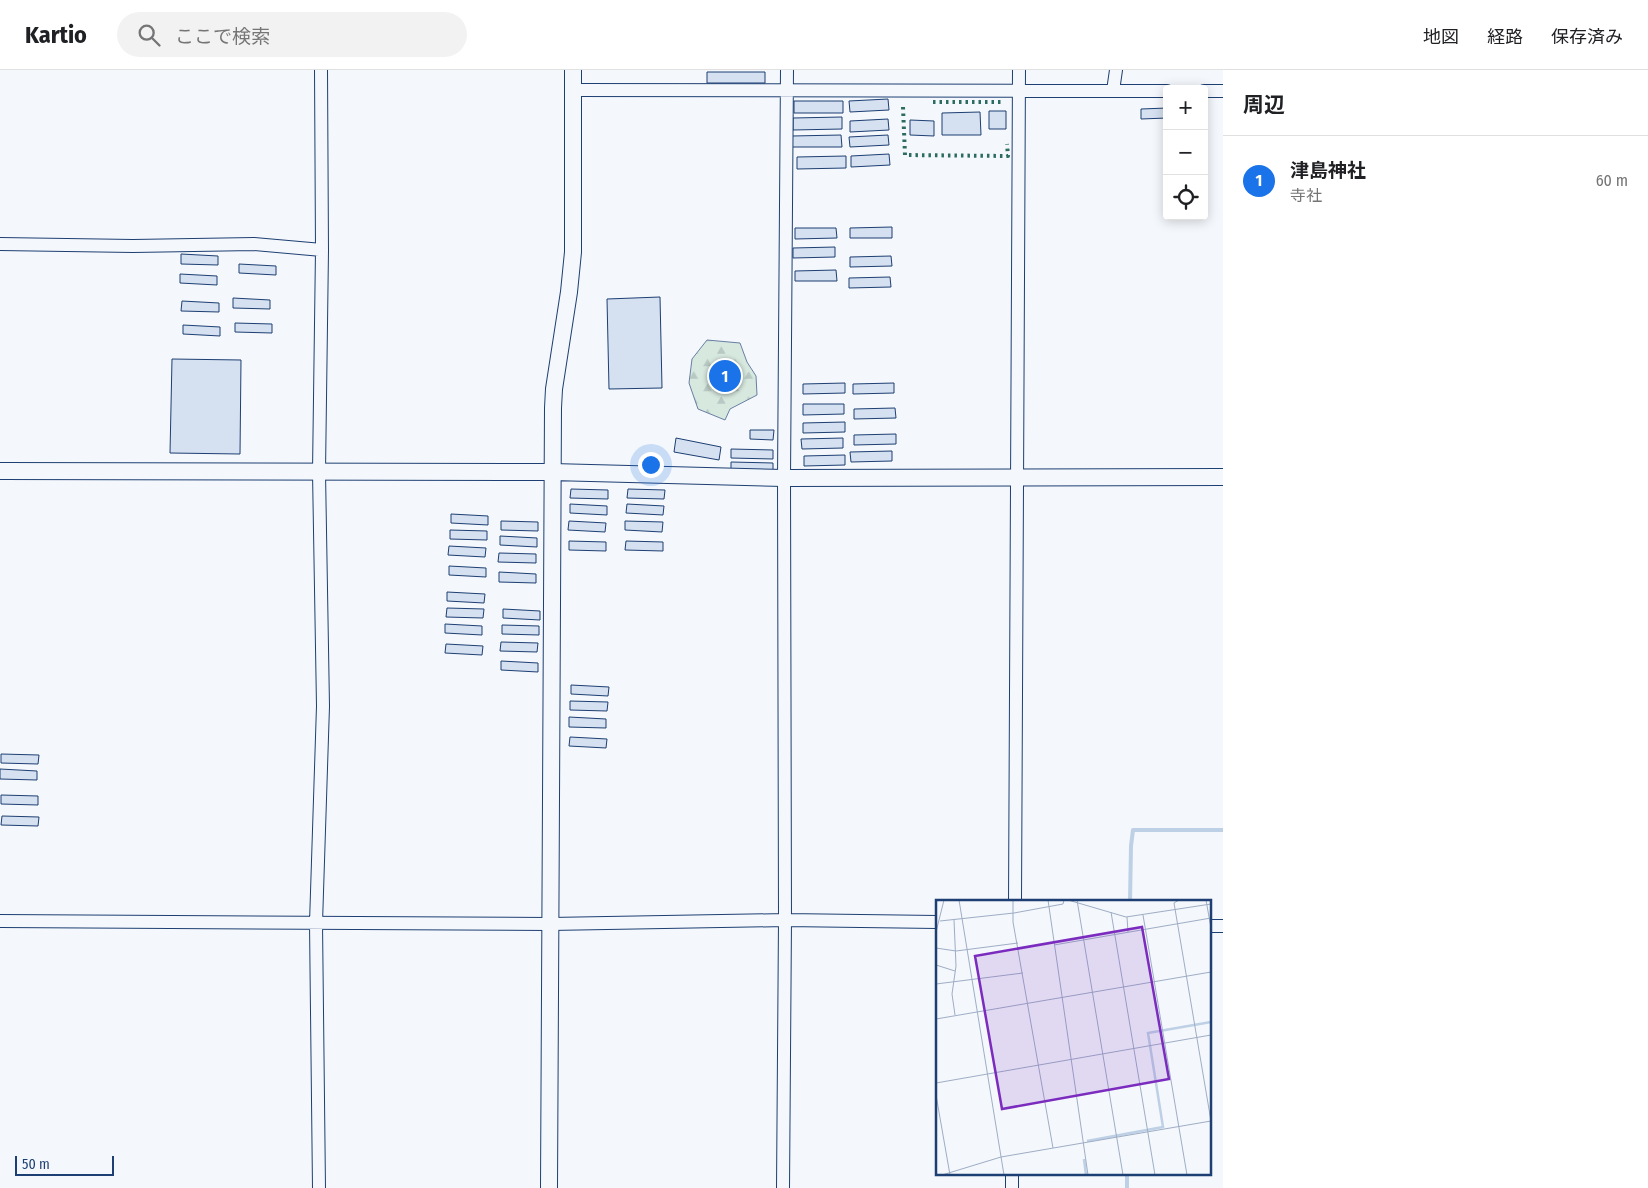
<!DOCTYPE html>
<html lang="ja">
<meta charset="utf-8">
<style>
:root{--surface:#fff;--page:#f2f2f2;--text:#202124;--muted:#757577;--line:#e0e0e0;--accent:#1a73e8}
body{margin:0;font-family:"Fira Sans Condensed","Noto Sans JP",sans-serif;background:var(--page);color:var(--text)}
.controls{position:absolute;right:15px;top:15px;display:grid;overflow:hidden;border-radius:5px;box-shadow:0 2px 12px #0003}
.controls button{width:45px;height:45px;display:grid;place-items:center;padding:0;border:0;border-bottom:1px solid var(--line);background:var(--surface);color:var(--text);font:25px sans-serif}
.scale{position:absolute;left:15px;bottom:12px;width:99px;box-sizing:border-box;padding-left:5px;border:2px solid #1d3f73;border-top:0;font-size:14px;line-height:18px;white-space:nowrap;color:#1d3f73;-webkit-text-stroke:4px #f4f7fb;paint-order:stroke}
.you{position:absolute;left:650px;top:394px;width:18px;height:18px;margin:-12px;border:4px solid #fff;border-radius:50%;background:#1a73e8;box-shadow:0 0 0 8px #1a73e833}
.badge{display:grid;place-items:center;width:32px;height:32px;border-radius:50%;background:var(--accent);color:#fff;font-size:16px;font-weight:700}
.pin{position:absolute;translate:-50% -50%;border:2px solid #fff;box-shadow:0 1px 5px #0006}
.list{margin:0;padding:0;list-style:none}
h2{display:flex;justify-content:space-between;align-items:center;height:65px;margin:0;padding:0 20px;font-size:21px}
h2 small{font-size:16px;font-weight:400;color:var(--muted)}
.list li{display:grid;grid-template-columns:32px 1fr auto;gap:15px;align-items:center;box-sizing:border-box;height:90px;padding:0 20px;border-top:1px solid var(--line)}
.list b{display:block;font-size:19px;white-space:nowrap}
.list p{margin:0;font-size:16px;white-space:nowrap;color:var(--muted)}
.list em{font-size:16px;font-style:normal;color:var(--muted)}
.icon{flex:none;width:28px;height:28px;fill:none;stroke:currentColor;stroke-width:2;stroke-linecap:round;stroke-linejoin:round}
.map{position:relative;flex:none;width:1223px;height:1118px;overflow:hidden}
header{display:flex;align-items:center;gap:30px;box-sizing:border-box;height:70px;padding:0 25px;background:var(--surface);border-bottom:1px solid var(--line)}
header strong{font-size:24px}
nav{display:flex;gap:28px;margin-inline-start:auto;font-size:18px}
.search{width:350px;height:45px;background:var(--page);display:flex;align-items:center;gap:12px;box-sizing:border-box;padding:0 18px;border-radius:28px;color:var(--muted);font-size:19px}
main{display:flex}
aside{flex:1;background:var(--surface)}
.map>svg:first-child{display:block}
.forest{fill:url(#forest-firs);stroke:#687fa3}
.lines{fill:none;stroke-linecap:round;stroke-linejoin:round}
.stream{stroke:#bed0e5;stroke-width:4}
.building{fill:#d5e0f0;stroke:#1d3f73}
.street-casing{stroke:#1d3f73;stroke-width:14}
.secondary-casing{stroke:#1d3f73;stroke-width:18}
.street{stroke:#f4f7fb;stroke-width:12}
.secondary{stroke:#f4f7fb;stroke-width:16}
.hedge{stroke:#2c6c60;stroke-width:4;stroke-dasharray:2.5 4;stroke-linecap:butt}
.inset-river{fill:none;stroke:#bed0e5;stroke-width:2.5}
.inset-road{fill:none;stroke:#9eadc5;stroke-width:1}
.view{fill:#7b2cbf;fill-opacity:0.15;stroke:#7b2cbf;stroke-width:2.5}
.inset-edge{fill:none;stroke:#1d3f73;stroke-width:2.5}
</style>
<header>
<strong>Kartio</strong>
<div class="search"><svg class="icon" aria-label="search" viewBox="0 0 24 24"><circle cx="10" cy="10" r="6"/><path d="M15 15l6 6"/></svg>ここで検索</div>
<nav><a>地図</a><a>経路</a><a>保存済み</a></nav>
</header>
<main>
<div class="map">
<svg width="1223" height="1118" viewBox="0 0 1223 1118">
<defs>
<pattern id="forest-firs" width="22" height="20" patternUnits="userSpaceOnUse" patternTransform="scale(1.25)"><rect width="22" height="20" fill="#d7e8df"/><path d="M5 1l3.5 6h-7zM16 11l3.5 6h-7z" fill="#b8c8c3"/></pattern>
</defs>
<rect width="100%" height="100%" fill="#f4f7fb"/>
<path class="forest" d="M707,270L740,273L747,292L756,306L757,325L730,339L725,350L698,339L689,313L692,289Z"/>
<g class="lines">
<path class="stream" d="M1130,832L1131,776L1133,760H1223
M1127,1118V1104"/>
</g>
<path class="building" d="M707,2H765V13H707Z
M888,29L889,40L850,42L849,31Z
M794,31H843V43H794Z
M1167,38V48L1141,49V39Z
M989,41H1006V59H989Z
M980,42L981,65H942V43Z
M842,47V59L793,60V48Z
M888,49L889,60L850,62V51Z
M910,50L934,51V66L910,65Z
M841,65L842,77H792V66Z
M888,65L889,75L850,77L849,67Z
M889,84L890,95L851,97V86Z
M846,86V98L797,99V87Z
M892,157V168H850V158Z
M795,158H836L837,168L795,169Z
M835,177V187L793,188V178Z
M181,184L218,186V195L181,194Z
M891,186L892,196L850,197V187Z
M239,194L276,196V205L239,203Z
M836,200L837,211H795V201Z
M180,204L217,206V215L180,213Z
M890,207L891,217L849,218V208Z
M660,227L662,318L609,319L607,229Z
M233,228L270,230V239L233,238Z
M182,231L219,233V242L181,241Z
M235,253L272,254V263L235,262Z
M183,255L220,257V266L183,264Z
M172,289L241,290L240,384L170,383Z
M845,313V323L803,324V314Z
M894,313V323L853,324V314Z
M803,334H844V344L803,345Z
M895,338L896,348L854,349V339Z
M845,352V362L803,363V353Z
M750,360H774L773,370L750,369Z
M896,364V374L854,375V365Z
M676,368L721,377L719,390L674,382Z
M843,368V378L802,379L801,369Z
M731,379L773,380V389L731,388Z
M892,381V391L851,392L850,382Z
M845,385V395L804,396V386Z
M731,392L773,393V402H731Z
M571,419L608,420V429L570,428Z
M628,419L665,420L664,429L627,428Z
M570,434L607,436V445L570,443Z
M627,434L664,436L663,445L626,443Z
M451,444L488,446V455L451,453Z
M501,451L538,452V461L501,460Z
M569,451L606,453L605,462L568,460Z
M625,451L663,452L662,462L625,460Z
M450,460L487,461V470L450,469Z
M500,466L537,468V477L500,475Z
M569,471L606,472V481L569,480Z
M626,471L663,472V481L625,480Z
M449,476L486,478L485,487L448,485Z
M499,483L536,484V493L498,492Z
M449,496L486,498V507L449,505Z
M499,502L536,504V513L499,512Z
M447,522L485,524L484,533L447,531Z
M447,538L484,539L483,548L446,547Z
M503,539L540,541V550L503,548Z
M445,554L482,556V565L445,563Z
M502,555L539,556V565L502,564Z
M501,572L538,573L537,582L500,581Z
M446,574L483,576L482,585L445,583Z
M501,591L538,593V602L501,600Z
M571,615L609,617L608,626L571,624Z
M570,631L608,632L607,641L570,640Z
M569,647L606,649V658L569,657Z
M570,667L607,669L606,678L569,676Z
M1,684L39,685L38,694L1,693Z
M0,699L37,701V710L0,709Z
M1,725L38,726V735L1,734Z
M2,746L39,747L38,756L1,755Z"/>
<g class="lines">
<g class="street-casing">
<path id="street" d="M573,20L1167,21
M1113,21L1116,0
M1204,21H1223
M0,174L133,176L254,174L322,180
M1015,832L1019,0
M0,851L550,854L785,850L937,852
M1209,856H1223
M319,1118L316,853L323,636L319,402L322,180L321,0
M783,1118L785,850L784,408L787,0
M1012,1118V1104"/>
</g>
<g class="secondary-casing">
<path id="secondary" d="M0,401L552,402L784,408L1223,407
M549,1118L553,338L554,319L569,222L573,182V0"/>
</g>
<use href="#street" class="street"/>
<use href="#secondary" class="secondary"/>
<path class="hedge" d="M933,32H1002
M903,37L905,85L1008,86L1007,74"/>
</g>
<g transform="translate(936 830)">
<rect width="275" height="275" fill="#f4f7fb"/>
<path class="inset-river" d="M151,241L227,227L212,133L275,122M148,259L150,275"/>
<path class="inset-road" d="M23,0L68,275M77,0V22L117,248M112,0L152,275M132,0L190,17L275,4M141,0L187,275M243,0L238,3L275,221M270,0L275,28M175,12L219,275M207,15L251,275M191,17L192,32M18,20L20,66L16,94L19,115M4,21L78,13L127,4L128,0M0,32L8,0M118,45L275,18M0,48L20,51L82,43M0,65L19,71M0,84L87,73M0,119L275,72M0,183L275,135M0,195L14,275M6,275L65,257L275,221"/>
<path class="view" d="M206,27L233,179L66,209L39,56Z"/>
<rect width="275" height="275" class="inset-edge"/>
</g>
</svg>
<div class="controls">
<button>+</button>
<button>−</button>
<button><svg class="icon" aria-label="locate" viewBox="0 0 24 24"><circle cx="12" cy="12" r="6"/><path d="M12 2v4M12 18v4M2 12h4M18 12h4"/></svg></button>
</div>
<div class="scale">50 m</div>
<div class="you"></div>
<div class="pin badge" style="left:725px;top:306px">1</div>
</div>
<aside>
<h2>周辺<small></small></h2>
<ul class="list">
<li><span class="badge">1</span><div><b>津島神社</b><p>寺社</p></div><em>60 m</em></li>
</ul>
</aside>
</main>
